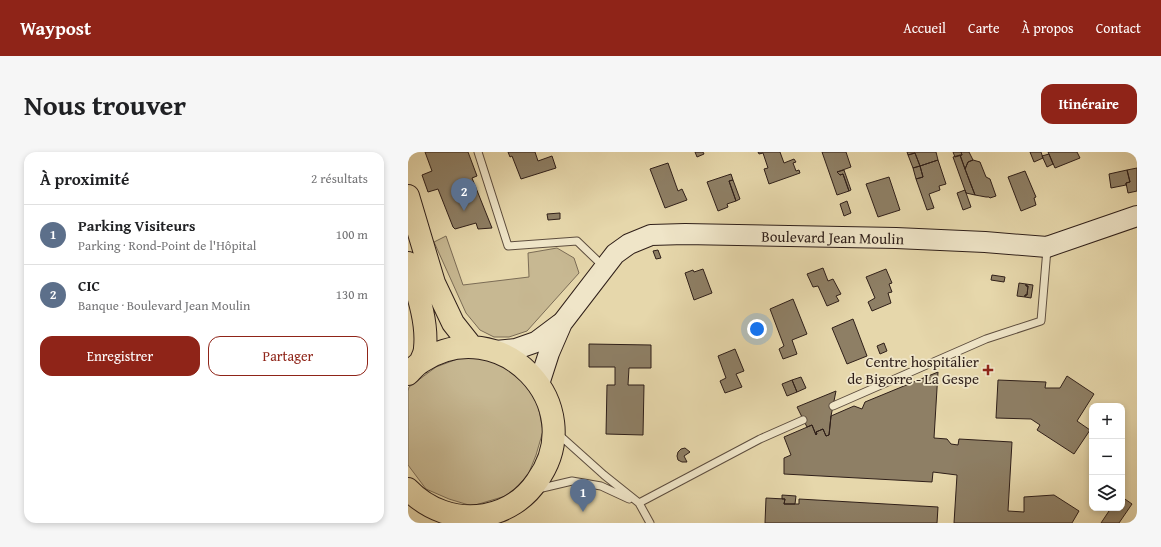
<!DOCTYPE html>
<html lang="fr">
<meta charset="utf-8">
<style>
:root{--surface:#fff;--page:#f6f6f6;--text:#202124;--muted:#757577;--line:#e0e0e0;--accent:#8f2418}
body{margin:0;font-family:"Gentium Book Plus",serif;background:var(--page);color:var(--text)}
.controls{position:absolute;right:12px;bottom:12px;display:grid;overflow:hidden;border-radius:8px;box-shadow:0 2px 6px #0003}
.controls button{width:36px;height:36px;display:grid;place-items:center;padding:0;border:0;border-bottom:1px solid var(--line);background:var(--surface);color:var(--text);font:20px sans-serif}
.you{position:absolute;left:349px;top:177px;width:14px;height:14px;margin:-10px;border:3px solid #fff;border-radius:50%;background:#1a73e8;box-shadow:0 0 0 6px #1a73e833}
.badge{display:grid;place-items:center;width:26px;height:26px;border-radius:50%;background:var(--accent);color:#fff;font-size:13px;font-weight:700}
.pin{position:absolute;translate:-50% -33px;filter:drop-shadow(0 1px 2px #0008)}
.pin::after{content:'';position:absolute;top:21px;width:14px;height:12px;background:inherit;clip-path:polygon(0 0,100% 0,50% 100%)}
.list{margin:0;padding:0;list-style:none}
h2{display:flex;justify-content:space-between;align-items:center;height:52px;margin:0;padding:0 16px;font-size:17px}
h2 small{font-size:13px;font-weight:400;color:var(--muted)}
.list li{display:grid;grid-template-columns:26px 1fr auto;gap:12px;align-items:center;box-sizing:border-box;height:60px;padding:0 16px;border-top:1px solid var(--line)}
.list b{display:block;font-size:15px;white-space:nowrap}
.list p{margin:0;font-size:13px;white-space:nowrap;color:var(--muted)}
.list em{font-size:13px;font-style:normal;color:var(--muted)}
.actions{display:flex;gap:8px;padding:12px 16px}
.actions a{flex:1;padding:9px 0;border:1px solid var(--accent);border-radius:12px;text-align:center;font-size:14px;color:var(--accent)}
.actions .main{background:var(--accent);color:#fff}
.icon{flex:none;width:22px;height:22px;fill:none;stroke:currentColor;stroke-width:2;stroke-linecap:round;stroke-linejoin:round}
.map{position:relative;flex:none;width:729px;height:371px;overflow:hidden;border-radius:12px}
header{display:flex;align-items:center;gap:24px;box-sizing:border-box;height:56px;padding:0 20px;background:var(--accent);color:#fff}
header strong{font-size:19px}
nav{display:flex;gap:22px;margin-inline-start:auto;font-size:14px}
.intro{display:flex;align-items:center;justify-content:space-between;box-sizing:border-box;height:96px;padding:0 24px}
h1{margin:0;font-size:28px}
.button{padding:10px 18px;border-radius:12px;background:var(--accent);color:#fff;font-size:14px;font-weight:700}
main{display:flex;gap:24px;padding:0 24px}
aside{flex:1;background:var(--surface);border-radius:12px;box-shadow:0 2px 6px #0003}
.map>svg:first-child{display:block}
.green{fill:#c7b892;stroke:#7b6c56}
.building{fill:#8e7f65;stroke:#2f1f19}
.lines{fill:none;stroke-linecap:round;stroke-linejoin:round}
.lane-casing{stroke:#5d4d3e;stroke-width:9}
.secondary-casing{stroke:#2f1f19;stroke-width:22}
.primary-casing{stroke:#2f1f19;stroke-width:24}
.lane{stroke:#efe5c8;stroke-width:7}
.secondary{stroke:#efe5c8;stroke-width:20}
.primary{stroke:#e6d7ab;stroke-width:22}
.poi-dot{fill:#8f2418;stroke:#efe5c8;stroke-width:1.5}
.labels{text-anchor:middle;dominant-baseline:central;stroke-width:3.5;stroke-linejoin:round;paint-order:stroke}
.street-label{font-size:15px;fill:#2f1f19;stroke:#efe5c8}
.poi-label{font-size:15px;fill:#2f1f19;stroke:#efe5c8;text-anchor:end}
</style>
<header>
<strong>Waypost</strong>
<nav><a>Accueil</a><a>Carte</a><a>À propos</a><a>Contact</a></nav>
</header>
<div class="intro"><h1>Nous trouver</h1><a class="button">Itinéraire</a></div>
<main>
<aside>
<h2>À proximité<small>2 résultats</small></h2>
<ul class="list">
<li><span class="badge" style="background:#5c6f8a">1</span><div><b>Parking Visiteurs</b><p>Parking · Rond-Point de l'Hôpital</p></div><em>100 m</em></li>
<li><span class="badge" style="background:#5c6f8a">2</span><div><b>CIC</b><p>Banque · Boulevard Jean Moulin</p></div><em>130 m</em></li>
</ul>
<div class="actions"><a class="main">Enregistrer</a><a>Partager</a></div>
</aside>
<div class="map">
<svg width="729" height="371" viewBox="0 0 729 371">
<rect width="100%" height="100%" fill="#e6d7ab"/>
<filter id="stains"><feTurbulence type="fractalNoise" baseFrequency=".005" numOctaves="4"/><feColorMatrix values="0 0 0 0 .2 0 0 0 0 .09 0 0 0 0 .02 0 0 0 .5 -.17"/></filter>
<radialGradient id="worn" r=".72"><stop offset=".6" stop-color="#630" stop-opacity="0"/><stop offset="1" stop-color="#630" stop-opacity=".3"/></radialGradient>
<path class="green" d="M38,84L55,133L121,125L120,101L149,96L166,106L171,121L119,179L101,185H86L72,178L58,161L26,90Z
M52,206H75L98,214L119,233L130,253L135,279L128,303L120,323L101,343L64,354L41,347L18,337L0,313V239L1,235L28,215Z"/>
<path class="building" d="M17,0H60L69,24L64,26L84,76L70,77L68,71L47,77L45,75L30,37L20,40L14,23L24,19Z
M100,0H127L130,9L144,4L148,16L113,27L104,4L102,5Z
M287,0H295L296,2L289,5Z
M350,0H372L376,11L386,7L388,10L385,11L388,19L391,18L392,21L361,32L356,17L360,16L355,1L351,2Z
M414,0H438L443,15L429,20L432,23L435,22L441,39L429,43Z
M499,0H528L530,8L512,14L507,1L500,3Z
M545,0H553L554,3L547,5Z
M553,0H561L565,8L560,10L557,17L552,3H554Z
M622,0H633L635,6L626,10Z
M640,0H669L672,6L647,16Z
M507,1L512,14L505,16L500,3Z
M641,2L645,12L639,15L634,4Z
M552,3L557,17L567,43L558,41L545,5Z
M530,8L538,32L531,34L532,38L521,42L526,56L519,58L508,27L515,25L512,14Z
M565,8L572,10L578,25L582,27L588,44L582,46L581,45H578L567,43L557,17L560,10Z
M260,11L270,39L274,37L279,48L257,56L242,17Z
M512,14L515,25L508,27L505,16Z
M729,16V39L720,41L718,31L722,30L719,18Z
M436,18L443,38L441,39L435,22L432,23L429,20Z
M719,18L722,30L718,31V33L703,36L701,22Z
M617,19L628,45L626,46L628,53L613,59L600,25Z
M323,22L325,28L321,29L328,49L319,52L320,55L310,59L299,30Z
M481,25L492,58L470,65L458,32Z
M325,28L332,47L328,49L321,29Z
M557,38L563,55L555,58L549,41Z
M439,49L443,61L436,64L432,52Z
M152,61V67L140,68L139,62Z
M250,98L253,106L248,107L245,99Z
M415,116L420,129L425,127L433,142L428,144L431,149L419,154L410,134L405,135L399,122Z
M295,117L304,141L286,148L277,121L285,118L286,120Z
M478,117L484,131L481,132L484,140L480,141L483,151L464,159L460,150L467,146L458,125Z
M584,123L597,125L596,130L583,128Z
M611,131L618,132V134H620L619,143H617V145L609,144Z
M618,132L625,133L623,146L617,145V143H619L620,134H618Z
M385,147L399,182L384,188L389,202L375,207L371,197L376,194L362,157Z
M445,167L459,204L439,212L424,176Z
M476,191L479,199L472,202L469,194Z
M181,192L243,193V216H221L220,233H236L235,283L198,282L199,233H207V215H181Z
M327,197L336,219L328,222L334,235L317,241L312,229L318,226L310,204Z
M530,220L526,286L539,287L543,292L550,293L551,287L604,290L600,359L616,360V345L646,343L671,359L664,371H546L549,323L525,320L524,330L376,322V306L383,303L376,285L404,273L408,283L409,282L408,280L415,277L418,284L421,283L423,264L446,254L454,257L457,250Z
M659,224L686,242L669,269L682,278L666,302L629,278L632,273L623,267L588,266L590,228L638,230L637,236H652Z
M393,225L398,236L389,240L384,228Z
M384,228L389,240L379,244L374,232Z
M428,239L423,264L421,283L418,284L415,277L408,280L409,282L408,283L404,273L399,275L389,255Z
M277,296L282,300L276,304L279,310H274L270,308L269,304L270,300L273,297Z
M374,343L388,344L387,352H376L377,347H374Z
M714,345L724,352L711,371H693L703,356H714Z
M358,346L377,347L376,352H391V347L530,355L529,371H357Z"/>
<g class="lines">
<g class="lane-casing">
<path id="lane" d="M70,0L100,94L169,89L196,115
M425,254L578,187L633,169L639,97
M148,280L196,323L231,351L242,371
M130,337L164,329L193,334L221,347
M231,351L352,287L395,268"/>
</g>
<g class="secondary-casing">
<g id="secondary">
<path d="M88,199L108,197L128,190L152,172"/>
<path id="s1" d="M131,232L141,201L154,171L207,102L221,92L243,83L277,82L488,86L577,90L639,95L729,64"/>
</g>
</g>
<g class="primary-casing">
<path id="primary" d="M0,44L26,131L45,171L64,195
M0,111C8,137 20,168 17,196C17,201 14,206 12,211
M0,222C4,218 8,213 13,210C92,158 184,253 129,329C117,347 98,359 77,363C48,368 20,358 0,337"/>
</g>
<use href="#lane" class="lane"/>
<use href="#secondary" class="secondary"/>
<use href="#primary" class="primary"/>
</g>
<path class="poi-dot" d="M578 212h4v4h4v4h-4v4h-4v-4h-4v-4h4z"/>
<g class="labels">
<g class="street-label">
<text stroke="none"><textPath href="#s1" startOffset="375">Boulevard Jean Moulin</textPath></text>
</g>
<g class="poi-label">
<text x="571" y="209">Centre hospitalier<tspan x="571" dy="17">de Bigorre - La Gespe</tspan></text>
</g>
</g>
<rect width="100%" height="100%" filter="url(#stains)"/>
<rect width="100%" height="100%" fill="url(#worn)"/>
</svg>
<div class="controls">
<button>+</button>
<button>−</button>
<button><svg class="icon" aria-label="layers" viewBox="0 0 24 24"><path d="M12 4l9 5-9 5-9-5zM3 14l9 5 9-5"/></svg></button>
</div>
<div class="you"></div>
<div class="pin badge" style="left:175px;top:360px;background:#5c6f8a">1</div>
<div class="pin badge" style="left:56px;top:59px;background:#5c6f8a">2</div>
</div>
</main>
